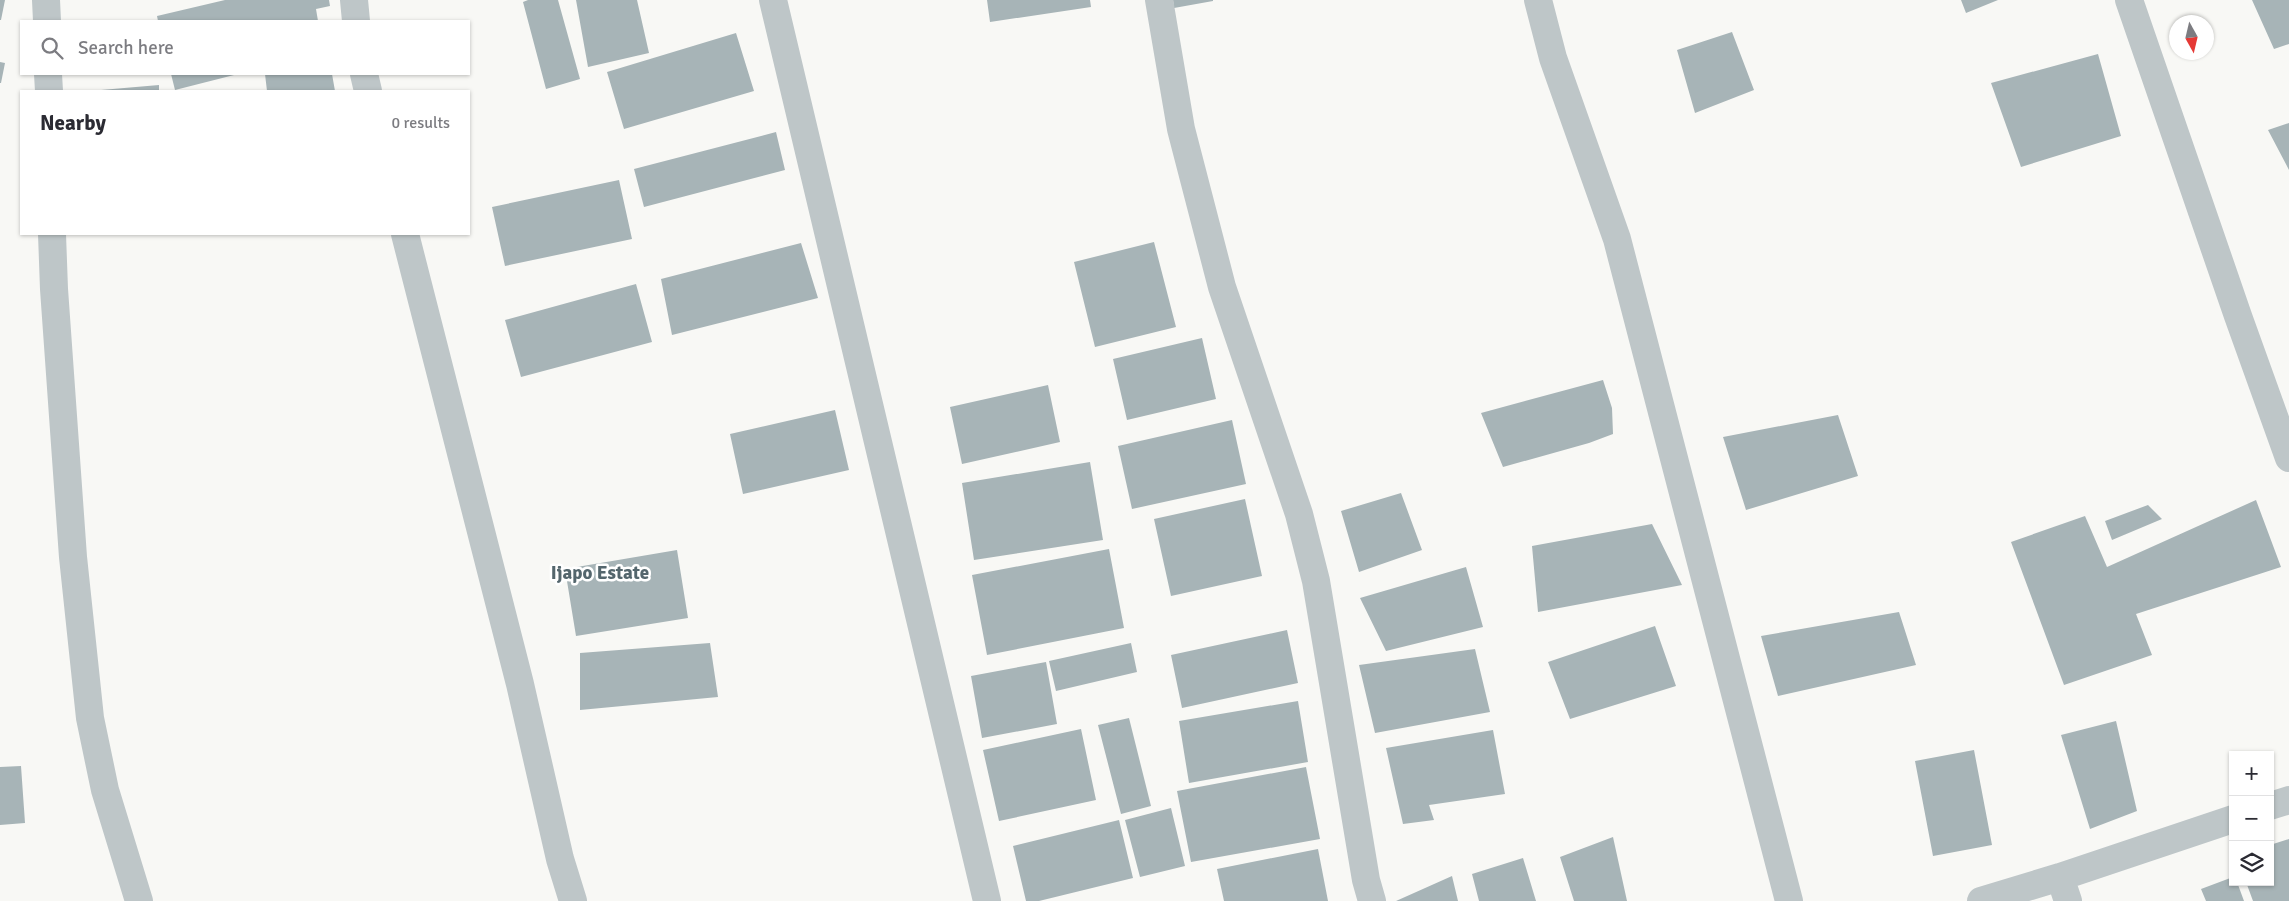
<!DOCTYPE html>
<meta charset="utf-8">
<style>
:root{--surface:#fff;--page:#f7f7f7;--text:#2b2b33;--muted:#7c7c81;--line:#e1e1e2}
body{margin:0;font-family:Signika,sans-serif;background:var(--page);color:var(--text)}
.controls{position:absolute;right:15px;bottom:15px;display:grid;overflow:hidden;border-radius:0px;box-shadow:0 1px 4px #0004}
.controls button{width:45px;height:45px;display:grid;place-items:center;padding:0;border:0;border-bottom:1px solid var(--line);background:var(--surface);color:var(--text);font:25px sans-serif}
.compass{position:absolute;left:2169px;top:15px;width:45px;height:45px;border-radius:50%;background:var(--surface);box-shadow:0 1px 4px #0004;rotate:172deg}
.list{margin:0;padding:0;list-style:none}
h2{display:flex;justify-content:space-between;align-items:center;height:65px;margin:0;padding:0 20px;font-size:21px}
h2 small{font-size:16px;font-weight:400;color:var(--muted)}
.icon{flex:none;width:28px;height:28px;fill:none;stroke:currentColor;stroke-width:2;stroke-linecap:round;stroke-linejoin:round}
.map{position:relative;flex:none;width:2289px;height:901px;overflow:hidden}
.search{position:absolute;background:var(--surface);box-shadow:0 1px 4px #0004;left:20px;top:20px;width:450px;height:55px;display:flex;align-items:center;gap:12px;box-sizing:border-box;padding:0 18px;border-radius:0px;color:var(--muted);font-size:19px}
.panel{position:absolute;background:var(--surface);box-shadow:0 1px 4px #0004;left:20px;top:90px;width:450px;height:145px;border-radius:0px}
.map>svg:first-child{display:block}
.building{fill:#a7b4b7}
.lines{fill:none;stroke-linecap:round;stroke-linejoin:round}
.minor{stroke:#bec6c8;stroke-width:28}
.labels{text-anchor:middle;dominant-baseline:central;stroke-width:5;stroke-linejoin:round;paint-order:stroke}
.neighbourhood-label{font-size:19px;font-weight:bold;fill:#54666d;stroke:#fff}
</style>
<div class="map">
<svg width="2289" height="901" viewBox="0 0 2289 901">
<rect width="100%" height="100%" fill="#f8f8f5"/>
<path class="building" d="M0,0H5L1,20H0Z
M225,0H329L330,6L316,9L318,21H158L157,16Z
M528,0H558L580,79L546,89L523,2Z
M576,0H637L649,53L588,67Z
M987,0H1090L1091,7L990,22Z
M1173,0H1213V1L1174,8Z
M1961,0H1998L1966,13Z
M2252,0H2289V44L2274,49Z
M1732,32L1754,90L1695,113L1677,50Z
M736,33L754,91L624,129L607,72Z
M2098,54L2121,136L2021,167L1991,83Z
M0,62L5,63L1,83H0Z
M171,74H238L175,90Z
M265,74H332L335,91H267Z
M159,85V91H101V90Z
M2289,123V170L2268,130Z
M776,132L785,170L644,207L634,169Z
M619,180L632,239L505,266L492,207Z
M1154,242L1176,327L1095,347L1074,262Z
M801,243L818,298L672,335L661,279Z
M636,284L652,342L521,377L505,320Z
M1202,338L1216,399L1127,420L1113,359Z
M1603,380L1612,408L1613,434L1589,443L1503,467L1481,413Z
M1048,385L1060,442L962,464L950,407Z
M835,410L849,470L743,494L730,434Z
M1838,415L1858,476L1746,510L1723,437Z
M1232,420L1246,484L1132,509L1118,446Z
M1090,462L1103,540L974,560L962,483Z
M1401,493L1422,550L1359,572L1341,511Z
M1245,499L1262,576L1171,596L1154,519Z
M2256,500L2281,567L2136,614L2152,655L2064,685L2011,542L2085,516L2107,567Z
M2148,505L2162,519L2112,540L2105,521Z
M1652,524L1682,585L1538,612L1532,546Z
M1109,549L1124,628L987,655L972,575Z
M677,550L688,618L576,636L565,569Z
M1466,567L1483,627L1386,651L1360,598Z
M1899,612L1916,665L1778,696L1761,636Z
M1655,626L1676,686L1570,719L1548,662Z
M1287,630L1298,683L1182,708L1171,655Z
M710,643L718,697L580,710V653Z
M1131,643L1137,672L1056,691L1049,661Z
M1475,649L1490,712L1375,733L1359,665Z
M1046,662L1057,724L982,738L971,676Z
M1298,701L1308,762L1189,783L1179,721Z
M1129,718L1151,806L1121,814L1098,725Z
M2116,721L2137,811L2090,829L2061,735Z
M1081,729L1096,800L999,821L983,750Z
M1493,730L1505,794L1429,805L1434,820L1403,824L1386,748Z
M1974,750L1992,845L1933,856L1915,761Z
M21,766L25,823L0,825V767Z
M1306,767L1320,839L1191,862L1177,791Z
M1171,808L1185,866L1140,877L1125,820Z
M1119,820L1133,878L1039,901H1026L1013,846Z
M1613,837L1627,901H1574L1560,857Z
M2289,839V901H2253L2246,882H2270V845Z
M1318,849L1328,901H1224L1217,869Z
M1523,858L1536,901H1479L1472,874Z
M1452,876L1458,901H1396Z
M2233,877V882H2237L2244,901H2206L2201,889Z"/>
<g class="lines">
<path class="minor" d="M46,0L47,21
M354,0L356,21
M773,0L987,901
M1159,0L1181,129L1222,287L1299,514L1316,581L1366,880L1372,901
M1538,0L1553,58L1617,239L1789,901
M2129,0L2238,316L2289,458
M48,74L49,91
M364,74L368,91
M52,234L54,289L73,557L90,718L105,790L139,901
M405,234L520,684L560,859L573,901
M2270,806L2289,800
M2060,877L2068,901
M1981,901L2060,877L2233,819"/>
</g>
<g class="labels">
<g class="neighbourhood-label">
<text x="600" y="573">Ijapo Estate</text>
</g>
</g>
</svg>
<div class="controls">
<button>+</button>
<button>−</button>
<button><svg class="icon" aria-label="layers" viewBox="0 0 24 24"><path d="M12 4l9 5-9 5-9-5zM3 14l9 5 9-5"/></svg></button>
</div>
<svg class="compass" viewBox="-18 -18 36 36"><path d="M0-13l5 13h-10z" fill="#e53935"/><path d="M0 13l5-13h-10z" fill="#7c7c81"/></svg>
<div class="search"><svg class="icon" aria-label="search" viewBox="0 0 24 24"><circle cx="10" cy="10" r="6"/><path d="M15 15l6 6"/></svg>Search here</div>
<section class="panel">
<h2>Nearby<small>0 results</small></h2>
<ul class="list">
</ul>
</section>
</div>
